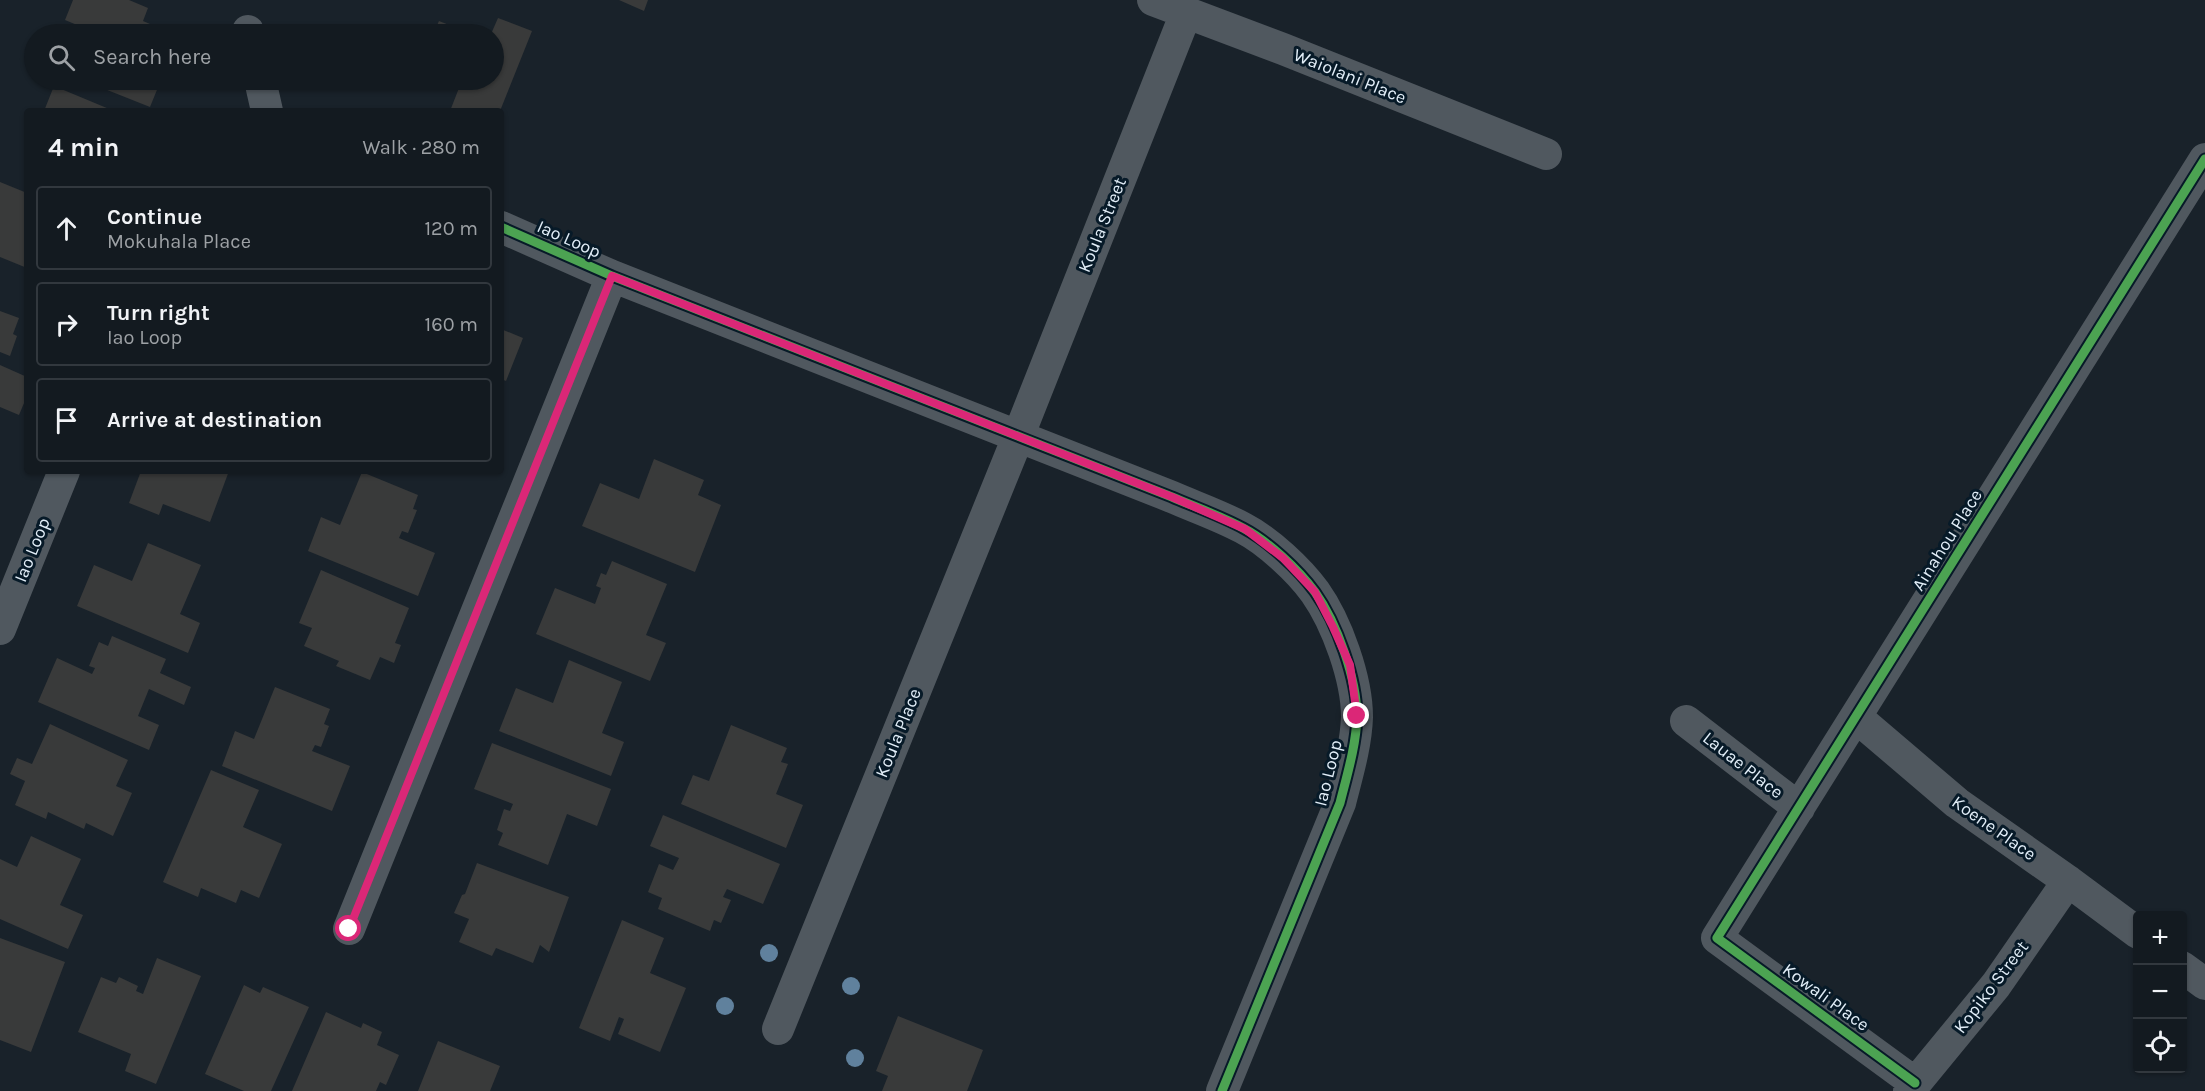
<!DOCTYPE html>
<meta charset="utf-8">
<style>
:root{--surface:#131a20;--page:#20272d;--text:#f1f3f6;--muted:#9da1a5;--line:#32383e}
body{margin:0;font-family:Karla,sans-serif;background:var(--page);color:var(--text)}
.controls{position:absolute;right:18px;bottom:18px;display:grid;overflow:hidden;border-radius:6px;box-shadow:0 2px 4px #0004}
.controls button{width:54px;height:54px;display:grid;place-items:center;padding:0;border:0;border-bottom:2px solid var(--line);background:var(--surface);color:var(--text);font:30px sans-serif}
.stop{position:absolute;width:18px;height:18px;margin:-14px;border:4px solid #db2777;border-radius:50%;background:#fff}
.stop.end{background:#db2777;border-color:#fff;box-shadow:0 2px 6px #0008}
.list{margin:0;padding:0;list-style:none}
h2{display:flex;justify-content:space-between;align-items:center;height:78px;margin:0;padding:0 24px;font-size:26px}
h2 small{font-size:20px;font-weight:400;color:var(--muted)}
.list li{display:grid;grid-template-columns:39px 1fr auto;gap:18px;align-items:center;box-sizing:border-box;height:84px;margin:0 12px 12px;padding:0 12px;border:2px solid var(--line);border-radius:6px}
.list b{display:block;font-size:22px;white-space:nowrap}
.list p{margin:0;font-size:20px;white-space:nowrap;color:var(--muted)}
.list em{font-size:20px;font-style:normal;color:var(--muted)}
.icon{flex:none;width:33px;height:33px;fill:none;stroke:currentColor;stroke-width:2;stroke-linecap:round;stroke-linejoin:round}
.map{position:relative;flex:none;width:2205px;height:1091px;overflow:hidden}
.search{position:absolute;background:var(--surface);box-shadow:0 2px 4px #0004;left:24px;top:24px;width:480px;height:66px;display:flex;align-items:center;gap:15px;box-sizing:border-box;padding:0 21px;border-radius:33px;color:var(--muted);font-size:22px}
.panel{position:absolute;background:var(--surface);box-shadow:0 2px 4px #0004;left:24px;top:108px;width:480px;height:366px;border-radius:6px}
.map>svg:first-child{display:block}
.building{fill:#393a3a}
.lines{fill:none;stroke-linecap:round;stroke-linejoin:round}
.street{stroke:#50585f;stroke-width:32}
.cycleway-casing{stroke:#071a28;stroke-width:13}
.cycleway{stroke:#4ca352;stroke-width:9}
.tree{fill:#60819d}
.route{stroke:#db2777;stroke-width:8}
.labels{text-anchor:middle;dominant-baseline:central;stroke-width:6;stroke-linejoin:round;paint-order:stroke}
.street-label{font-size:18px;fill:#e2eef8;stroke:#071a28}
</style>
<div class="map">
<svg width="2205" height="1091" viewBox="0 0 2205 1091">
<rect width="100%" height="100%" fill="#19222a"/>
<path class="building" d="M73,0H129L148,8L143,21L150,24L146,34H73L77,25L65,20Z
M619,0H648L644,11Z
M498,18L532,31L500,111H450L459,88L437,80H494V34H491Z
M439,21L472,34H433Z
M82,80H161L150,107Z
M54,86L114,111H44Z
M0,182L27,193V268L0,257Z
M0,311L19,318L13,334L17,336L10,356L0,352Z
M501,329L523,338L506,381L501,379Z
M0,365L27,377V396L19,415L0,407Z
M654,459L704,480L698,495L721,505L695,572L582,526L600,483L639,499Z
M141,471H229L210,522L163,504L159,515L129,503Z
M362,472L418,495L413,509L417,510L408,533L402,531L399,538L435,553L418,596L308,551L321,517L340,525Z
M148,543L201,565L180,614L200,623L188,653L77,606L94,565L132,581Z
M612,561L667,584L646,635L666,643L650,681L536,634L555,588L595,604L601,588L596,586L601,573L606,575Z
M321,570L409,608L395,643L401,645L394,663L380,657L370,680L336,666L339,661L304,646L312,628L299,623Z
M112,636L166,659L160,673L191,687L184,705L149,689L138,716L159,725L149,750L38,702L57,658L92,674L95,668L89,666L99,642L108,646Z
M569,660L622,682L602,733L624,742L611,776L499,731L516,688L553,703Z
M275,687L330,709L324,724L329,726L321,747L315,745L312,751L350,766L332,811L222,766L235,731L254,739Z
M50,724L128,760L116,786L132,793L113,836L86,823L84,829L48,812L46,819L15,805L25,781L10,774L17,758L32,764Z
M731,725L787,748L781,762L788,764L776,794L803,805L786,848L681,804L693,775L709,781Z
M492,743L611,789L597,826L567,814L548,865L498,845L503,833L497,830L504,809L510,811L513,804L474,789Z
M211,770L259,790L243,827L282,844L259,898L241,890L236,903L201,888L198,897L163,882Z
M663,815L780,864L763,904L727,889L723,897L731,900L721,923L714,920L710,931L658,909L662,898L648,892L659,864L673,870L679,858L650,846Z
M31,836L81,859L60,905L83,915L68,949L0,919V859L17,867Z
M477,863L569,897L549,952L540,945L533,963L496,948L492,956L459,942L469,919L454,913L462,895L465,894Z
M622,920L664,938L650,973L686,988L660,1052L618,1034L624,1019L619,1017L610,1041L579,1028Z
M0,938L65,962L31,1052L0,1040Z
M157,958L201,976L156,1084L125,1071L131,1054L78,1032L101,977L116,983L119,977L138,986L136,991L143,994Z
M244,985L260,993L263,987L309,1007L271,1091H244L205,1074Z
M326,1012L361,1028L363,1023L382,1032L377,1045L399,1055L386,1085L380,1082L376,1091H292Z
M898,1016L983,1050L967,1091H882L888,1076L876,1071Z
M438,1041L500,1066L490,1091H418Z"/>
<g class="lines">
<path class="street" d="M1153,0L1283,49L1546,154
M248,31L249,34
M260,80L267,111
M501,227L612,276L1172,497C1195,507 1221,516 1243,528C1268,541 1299,570 1315,592C1337,623 1357,679 1357,717C1356,746 1347,775 1340,803L1222,1091
M0,629L64,471
M1856,717L1957,803L2068,881L2138,933
M1686,721L1799,808
M349,929L612,276
M2182,967L2205,984
M778,1029L1018,437L1186,13
M1915,1083L1717,938L2205,159
M1909,1091L1996,985L2068,881"/>
<g class="cycleway-casing">
<path id="cycleway" d="M501,227L612,276L1172,497C1195,507 1221,516 1243,528C1268,541 1299,570 1315,592C1337,623 1357,679 1357,717C1356,746 1347,775 1340,803L1222,1091
M1915,1083L1717,938L2205,159"/>
</g>
<use href="#cycleway" class="cycleway"/>
</g>
<g class="tree">
<circle cx="769" cy="953" r="9"/>
<circle cx="851" cy="986" r="9"/>
<circle cx="725" cy="1006" r="9"/>
<circle cx="855" cy="1058" r="9"/>
</g>
<g class="lines">
<path class="route" d="M349,929L612,276L1172,497L1245,529L1283,558L1315,592L1333,627L1350,665L1357,716"/>
</g>
<g class="labels">
<g class="street-label">
<text transform="translate(1350 76) rotate(22)">Waiolani Place</text>
<text transform="translate(1102 225) rotate(-68)">Koula Street</text>
<text transform="translate(569 239) rotate(24)">Iao Loop</text>
<text transform="translate(1947 540) rotate(-58)">Ainahou Place</text>
<text transform="translate(32 550) rotate(-68)">Iao Loop</text>
<text transform="translate(898 733) rotate(-68)">Koula Place</text>
<text transform="translate(1743 765) rotate(38)">Lauae Place</text>
<text transform="translate(1328 773) rotate(-76)">Iao Loop</text>
<text transform="translate(1994 828) rotate(35)">Koene Place</text>
<text transform="translate(1991 987) rotate(-53)">Kopiko Street</text>
<text transform="translate(1826 997) rotate(36)">Kowali Place</text>
</g>
</g>
</svg>
<div class="controls">
<button>+</button>
<button>−</button>
<button><svg class="icon" aria-label="locate" viewBox="0 0 24 24"><circle cx="12" cy="12" r="6"/><path d="M12 2v4M12 18v4M2 12h4M18 12h4"/></svg></button>
</div>
<div class="stop" style="left:349px;top:929px"></div>
<div class="stop end" style="left:1357px;top:716px"></div>
<div class="search"><svg class="icon" aria-label="search" viewBox="0 0 24 24"><circle cx="10" cy="10" r="6"/><path d="M15 15l6 6"/></svg>Search here</div>
<section class="panel">
<h2>4 min<small>Walk · 280 m</small></h2>
<ul class="list">
<li><svg class="icon" aria-label="ahead" viewBox="0 0 24 24"><path d="M12 20V5M6 11l6-6 6 6"/></svg><div><b>Continue</b><p>Mokuhala Place</p></div><em>120 m</em></li>
<li><svg class="icon" aria-label="right" viewBox="0 0 24 24"><path d="M7 20v-9h11M14 6l5 5-5 5"/></svg><div><b>Turn right</b><p>Iao Loop</p></div><em>160 m</em></li>
<li><svg class="icon" aria-label="arrive" viewBox="0 0 24 24"><path d="M6 21V4h12l-3 4 3 4H6"/></svg><div><b>Arrive at destination</b></div></li>
</ul>
</section>
</div>
